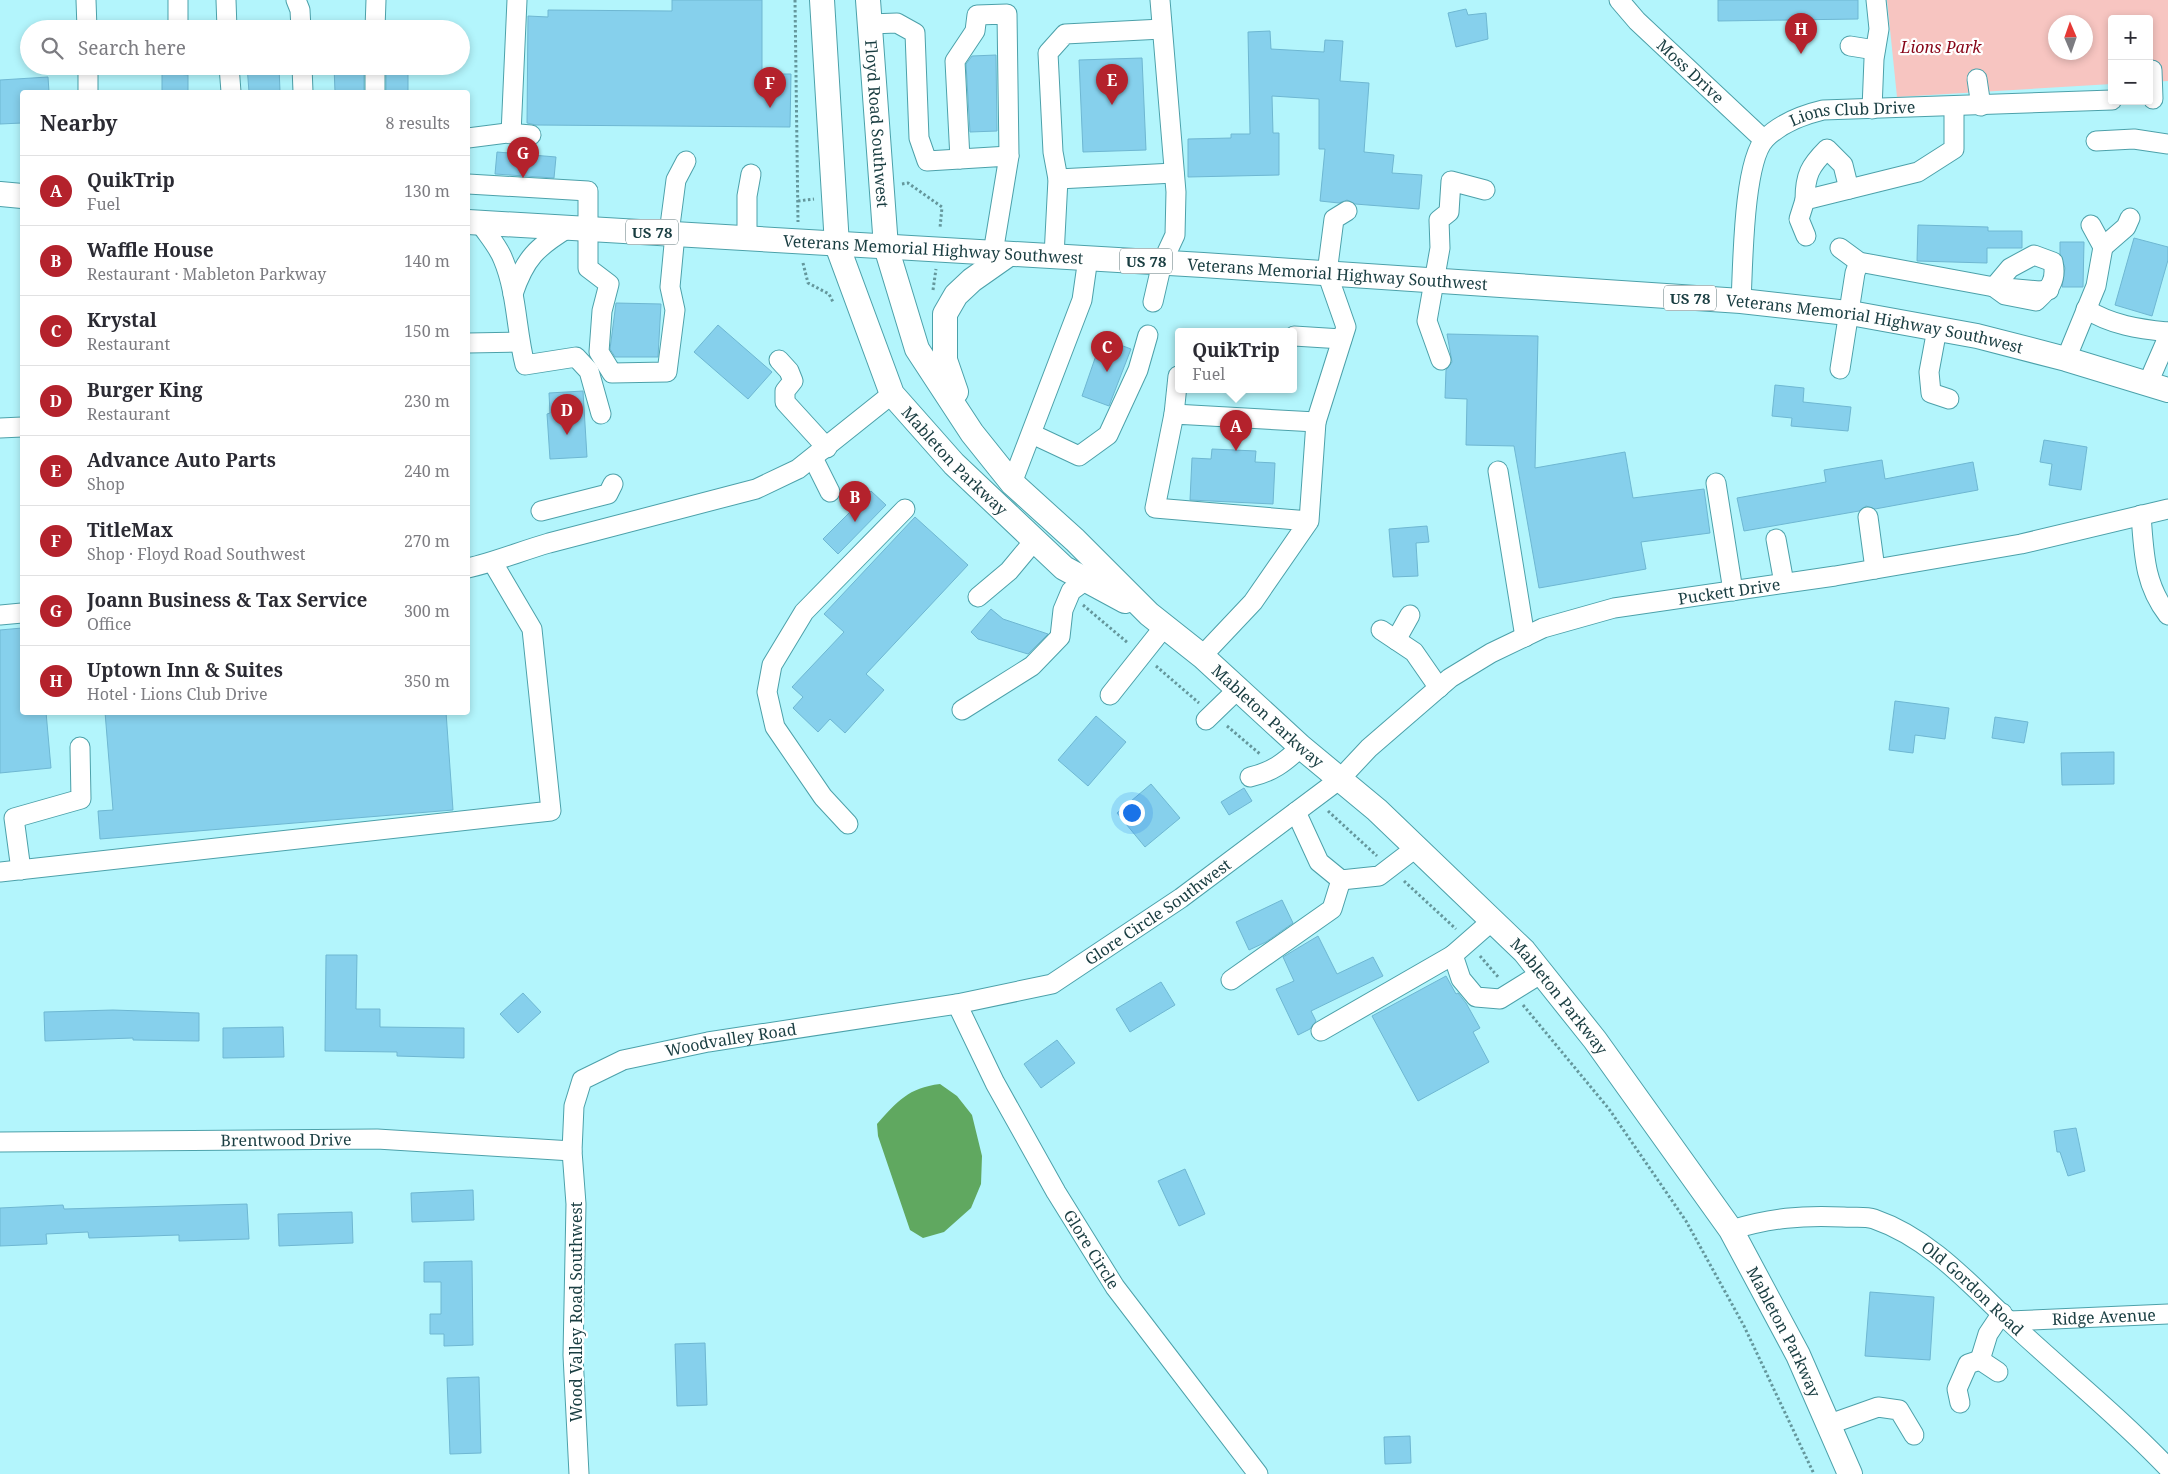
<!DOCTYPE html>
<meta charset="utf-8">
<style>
:root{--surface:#fff;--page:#f2f2f3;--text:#2b2b33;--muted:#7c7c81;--line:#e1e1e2;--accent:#b4222c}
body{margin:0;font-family:"Noto Serif",serif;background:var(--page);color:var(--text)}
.controls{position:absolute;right:15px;top:15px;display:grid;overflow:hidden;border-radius:5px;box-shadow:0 2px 8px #0003}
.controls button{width:45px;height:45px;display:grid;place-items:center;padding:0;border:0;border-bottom:1px solid var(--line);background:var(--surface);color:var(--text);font:25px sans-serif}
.compass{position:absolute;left:2048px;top:15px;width:45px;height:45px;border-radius:50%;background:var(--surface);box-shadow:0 2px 8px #0003;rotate:358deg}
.you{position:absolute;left:1131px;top:812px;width:18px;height:18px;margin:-12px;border:4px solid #fff;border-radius:50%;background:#1a73e8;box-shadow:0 0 0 8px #1a73e833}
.badge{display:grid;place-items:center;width:32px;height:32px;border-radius:50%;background:var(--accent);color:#fff;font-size:16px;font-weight:700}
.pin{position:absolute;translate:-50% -41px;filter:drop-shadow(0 1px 2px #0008)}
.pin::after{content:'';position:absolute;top:26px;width:18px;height:15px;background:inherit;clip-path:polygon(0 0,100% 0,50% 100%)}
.popup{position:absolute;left:1175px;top:328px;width:122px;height:65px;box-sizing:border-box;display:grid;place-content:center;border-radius:5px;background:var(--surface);filter:drop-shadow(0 1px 4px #0005);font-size:16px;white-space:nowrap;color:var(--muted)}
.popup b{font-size:19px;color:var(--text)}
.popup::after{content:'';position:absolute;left:50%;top:100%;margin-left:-10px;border:10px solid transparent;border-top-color:var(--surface)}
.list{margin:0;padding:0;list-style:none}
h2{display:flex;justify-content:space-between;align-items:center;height:65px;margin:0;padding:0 20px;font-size:21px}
h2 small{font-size:16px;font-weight:400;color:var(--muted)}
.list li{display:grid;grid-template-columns:32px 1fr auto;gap:15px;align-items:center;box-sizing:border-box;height:70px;padding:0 20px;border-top:1px solid var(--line)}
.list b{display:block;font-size:19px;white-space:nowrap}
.list p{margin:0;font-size:16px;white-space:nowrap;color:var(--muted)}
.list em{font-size:16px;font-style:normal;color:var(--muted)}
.icon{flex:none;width:28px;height:28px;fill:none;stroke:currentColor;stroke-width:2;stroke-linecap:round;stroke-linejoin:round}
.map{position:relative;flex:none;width:2168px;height:1474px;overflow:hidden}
.search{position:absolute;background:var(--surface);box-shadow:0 2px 8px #0003;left:20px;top:20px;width:450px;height:55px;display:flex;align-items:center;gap:12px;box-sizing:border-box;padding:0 18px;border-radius:28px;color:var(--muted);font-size:19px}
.panel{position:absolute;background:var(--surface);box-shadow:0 2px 8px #0003;left:20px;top:90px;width:450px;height:625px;border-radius:5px}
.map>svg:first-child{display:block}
.green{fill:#f7c5c1;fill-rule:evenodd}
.water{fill:#60a860}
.building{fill:#86d0ec;stroke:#6eb7d2}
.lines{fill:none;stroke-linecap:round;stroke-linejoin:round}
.minor-casing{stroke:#4ca1aa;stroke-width:21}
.major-casing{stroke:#4ca1aa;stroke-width:26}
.path{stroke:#64979c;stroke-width:3;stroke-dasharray:2.5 2.5;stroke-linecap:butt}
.minor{stroke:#fff;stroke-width:19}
.major{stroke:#fff;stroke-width:24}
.labels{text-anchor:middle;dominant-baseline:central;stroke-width:4.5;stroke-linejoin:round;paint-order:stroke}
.shield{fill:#fff;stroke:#5e777a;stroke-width:1}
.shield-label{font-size:15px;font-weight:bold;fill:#193d41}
.park-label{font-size:16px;font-style:italic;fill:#870416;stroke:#fff}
.street-label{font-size:16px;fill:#193d41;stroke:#fff}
</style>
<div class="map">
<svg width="2168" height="1474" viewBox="0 0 2168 1474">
<rect width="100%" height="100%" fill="#b3f5fc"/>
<path class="green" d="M1887,0H2168V81L2149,82V19H2112V84L1897,97ZM2056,22H2086V52H2056Z"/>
<path class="water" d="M940,1084L957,1096L972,1115L982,1156L981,1184L971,1208L944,1232L923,1238L910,1230L878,1136L877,1124C898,1101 908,1088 940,1084Z"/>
<path class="building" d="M672,0H762V74H791L790,127L536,125L527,123L528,16L548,17V10L672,11Z
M1718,0H1858V19L1718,21Z
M1466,9L1468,15L1486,13L1488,39L1456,47L1448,13Z
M1270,31L1271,49L1324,52L1325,40L1343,41L1340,81L1369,83L1364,152L1394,155L1392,173L1422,175L1419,209L1355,204L1347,200L1339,203L1320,201L1325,149H1319V99L1272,96L1273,133H1279V175L1188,177V139L1231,138V134H1250L1248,32Z
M996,55L997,131L970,132L966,64L972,56Z
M1142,58L1146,150L1083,152L1079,60Z
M247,66H279L280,92H249Z
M334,66H364V92H335Z
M386,66H408V92H386Z
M162,67H177V74L188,75V92H162Z
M48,77L49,92H22V123L0,124V80Z
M497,152L556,157L554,178L495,174Z
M1918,225L1988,227V231H2022V248H1987V263L1917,261Z
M2134,238L2168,247V260L2152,316L2115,305Z
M2060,242H2084L2083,287H2062L2065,268L2060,254Z
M616,303L661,304L658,357H615L610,349Z
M718,325L772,372L748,399L694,352Z
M1447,334L1538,336L1535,468L1625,452L1633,498L1704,489L1710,533L1641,542L1646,569L1539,588L1514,446L1466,445L1467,399L1445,398L1446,370L1452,362Z
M1102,338L1131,349L1109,406L1082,396Z
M1775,385L1804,388L1803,402L1851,407L1848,431L1791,426L1792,418L1772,416Z
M583,391L587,457L550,459L547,414L550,413L549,393Z
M2044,440L2087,447L2081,490L2049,485L2052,464L2040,462Z
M1212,449L1256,451L1255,462L1275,463L1273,504L1190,500L1192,458L1211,459Z
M1882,460L1885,479L1973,462L1978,490L1875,509L1866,506L1859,511L1744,531L1737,498L1826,482L1824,470Z
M871,491L886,505L838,554L823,539Z
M915,517L968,565L866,674L884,690L845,733L830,719L818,732L793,708L803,697L792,687L844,632L824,614Z
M1427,526L1429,542L1416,543L1418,576L1393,577L1389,529Z
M991,609L1003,619L1048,634L1028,654L978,639L971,632Z
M22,628V712H46L51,768L0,773V630Z
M1895,701L1949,708L1945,739L1915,735L1913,753L1889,750Z
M105,712H446L453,810L100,839L98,811L113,810Z
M1096,716L1126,742L1088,786L1058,760Z
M1995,717L2028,722L2024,743L1992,738Z
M2114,752V784L2062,785L2061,753Z
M1151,784L1180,818L1145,847L1117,813Z
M1244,788L1252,801L1229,815L1221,802Z
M1282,900L1293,923L1266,942L1249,950L1236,922Z
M1318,936L1337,974L1373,957L1383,976L1311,1011L1316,1021L1310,1029L1298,1035L1276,989L1294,981L1283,957Z
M326,955H357L356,1009H380V1027L464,1028V1058L397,1056V1052L325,1051Z
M1446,976L1456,994L1458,993L1466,1003L1480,1028L1473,1032L1489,1062L1418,1101L1372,1016Z
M1161,982L1175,1005L1130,1032L1116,1009Z
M523,993L541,1012L518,1033L500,1014Z
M113,1010L199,1013V1041L133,1040V1038L45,1041L44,1012Z
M283,1027L284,1057L223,1058V1028Z
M1057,1040L1075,1063L1041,1088L1024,1064Z
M2076,1128L2085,1171L2068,1176L2060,1152H2057L2054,1131Z
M1185,1169L1205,1214L1179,1226L1158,1181Z
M473,1190L474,1220L412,1222L411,1193Z
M247,1204L249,1239L179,1241V1235L89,1238L88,1232L46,1234L47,1244L0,1246V1208L63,1205L64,1209Z
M352,1212L353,1243L279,1246L278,1214Z
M472,1261L473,1345L444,1346V1334H430V1314H441V1282H424V1262Z
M1870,1292L1934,1297L1930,1360L1865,1356Z
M705,1343L707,1405L677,1406L675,1344Z
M479,1377L481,1453L450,1454L447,1378Z
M1410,1436L1411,1463L1385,1464L1384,1437Z"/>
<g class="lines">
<g class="minor-casing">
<g id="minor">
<path d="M86,0L87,29"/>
<path d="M178,0V29"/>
<path d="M226,0L227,29"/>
<path d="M296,0L300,10L301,29"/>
<path id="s1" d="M1619,0L1637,21L1764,140"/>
<path d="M870,24L897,23L915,33L919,138L927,161L1009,156L993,253"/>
<path d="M375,29L376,0"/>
<path d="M1850,46L1875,50"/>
<path d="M88,66V92"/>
<path d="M229,66L231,92"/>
<path d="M302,66L303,92"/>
<path d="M2152,70L2153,99"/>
<path d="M1977,79L1981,106"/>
<path d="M375,92V66"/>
<path d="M1872,109L1874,59L1879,29L1876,0"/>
<path d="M511,134L517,0"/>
<path d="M468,138L507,133L531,135"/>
<path d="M2096,141L2134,139L2168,144"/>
<path d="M960,159L955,61L975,31L977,15L1007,14L1009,156"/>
<path d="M1058,179L1174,173"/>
<path d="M468,184L588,191V268L609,284L602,311L599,352L612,373L667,372L675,310L670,287L675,234"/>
<path d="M1805,200C1805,175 1810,166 1827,149L1843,165L1849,189"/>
<path d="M480,223C487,234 498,246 503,259C517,292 516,330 525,365L576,357L589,371L601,414"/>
<path d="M669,233L676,180L686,161"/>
<path d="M1806,236L1799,219L1805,200L1918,172L1954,149V107"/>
<path d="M747,238V196L751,174"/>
<path d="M2103,247L2126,227L2130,218"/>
<path d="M1840,248L1859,262L1994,287L2039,291L2049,290"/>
<path d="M2034,255L2053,262C2057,281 2050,288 2036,301L2005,295L1994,287L2010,268Z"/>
<path d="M1054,256L1058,179L1053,152L1048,53L1065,34L1162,29"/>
<path d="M513,294C525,258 537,247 568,228"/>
<path id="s2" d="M1741,301C1743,266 1743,163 1765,139C1781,123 1802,115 1823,110L2112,100"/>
<path d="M1153,302L1162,263L1175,235L1176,192L1160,0"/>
<path d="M2086,309C2111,325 2139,329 2168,332"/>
<path d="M1937,329L1929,372L1931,393L1949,399"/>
<path d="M1294,336L1342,339"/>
<path d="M468,343L519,342"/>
<path d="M2066,359L2096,286L2103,247L2091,225"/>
<path d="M779,360L789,371L793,381L785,391V402L827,448"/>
<path d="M1441,360L1427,321L1440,248L1439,220L1449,212L1451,181L1485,190"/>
<path d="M1840,369L1855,273L1859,262"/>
<path d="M2148,383L2165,344L2168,332"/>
<path d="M1174,414L1178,376"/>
<path d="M1316,422L1346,327L1327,273L1334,219L1347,211"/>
<path d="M0,428L22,427"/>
<path d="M1032,434L1079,456L1108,435L1138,370L1148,335"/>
<path d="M813,458L830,492"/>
<path d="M1498,471L1525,637"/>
<path d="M1012,483L1082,300L1088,258"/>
<path d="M1716,483L1733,591"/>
<path d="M541,511L608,494L613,484"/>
<path d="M2141,515C2144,553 2144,584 2168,615"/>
<path d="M1868,517L1875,569"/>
<path d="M1776,539L1784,583"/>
<path d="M468,568C495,562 521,551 549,543L756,489L798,469L892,394"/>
<path d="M978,597L1009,571L1034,541"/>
<path d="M0,615L22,613"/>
<path d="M1381,630L1414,652L1439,688"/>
<path d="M1396,640L1410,615"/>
<path d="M1202,656L1253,602L1309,521L1316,422L1174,414L1155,508L1309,521"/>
<path d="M1110,695L1164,627"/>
<path d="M962,710L1032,666L1060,637L1063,610L1071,591L1086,580"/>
<path d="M1206,720L1237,690"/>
<path d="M1250,777C1272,772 1284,763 1301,747"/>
<path d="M1296,812L1319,862L1341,880L1379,876L1417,847"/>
<path d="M848,824L823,797L775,727L767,692L772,665L804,612L905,509"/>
<path d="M21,870L14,818L81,799L80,747"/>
<path d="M0,872L551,811L532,629L493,563"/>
<path d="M1493,920L1453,955L1461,979L1476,997L1500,999L1542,973"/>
<path d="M1231,980L1332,909L1341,880"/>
<path id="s3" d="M957,1004L995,1083L1056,1192L1115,1287L1258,1474"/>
<path d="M1321,1031L1453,955"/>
<path id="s4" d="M0,1142L377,1139L572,1151"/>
<path id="s5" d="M1731,1230C1770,1218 1802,1215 1843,1217C1853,1218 1865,1216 1874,1219C1929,1238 1968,1282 2009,1321C2062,1371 2118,1415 2168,1468"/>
<path id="s6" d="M2009,1321L2168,1314"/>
<path d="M1980,1360L1988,1334L2002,1313"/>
<path d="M1960,1403L1957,1389L1968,1364L1980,1360L1998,1372"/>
<path d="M1830,1424L1878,1407L1899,1410L1914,1435"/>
<path id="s7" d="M579,1474L573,1355L576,1204L572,1151L574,1106L582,1080L623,1060L708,1042L957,1004L1052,984L1181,898L1340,779L1369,748L1450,678L1491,653L1543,628L1614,608L1835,576L2021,544L2168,509"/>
</g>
</g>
<g class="major-casing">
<g id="major">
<path id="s8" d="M822,0L837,245L892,394L954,464L1064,568L1125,601"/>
<path id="s9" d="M868,0L886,247L917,349L972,433L1012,483L1075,540L1149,614L1202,656L1301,747L1377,810L1524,951L1595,1040L1731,1230L1798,1355L1850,1474"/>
<path d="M0,194L22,196"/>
<path id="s10" d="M468,222L1203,265L1741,301L1856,314L1977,336L2066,359L2168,390"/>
<path d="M956,392L945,360V314L956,295L972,280L1009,254"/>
</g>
</g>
<path class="path" d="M795,0L798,222
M902,184L908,183L942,207L940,228
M798,201L814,199
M803,263L808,283L829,294L833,302
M933,290L936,269
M1083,605L1128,643
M1156,666L1199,703
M1227,726L1260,754
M1328,811L1377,856
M1404,881L1456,929
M1480,956L1499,978
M1523,1005L1609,1109L1686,1221L1744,1326L1814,1474"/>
<use href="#minor" class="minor"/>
<use href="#major" class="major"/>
</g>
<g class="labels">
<g class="shield">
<rect x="626" y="219.5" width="52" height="25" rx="4"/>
<rect x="1120" y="248.5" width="52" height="25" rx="4"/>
<rect x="1664" y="285.5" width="52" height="25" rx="4"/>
</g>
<g class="shield-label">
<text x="652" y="232">US 78</text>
<text x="1146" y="261">US 78</text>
<text x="1690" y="298">US 78</text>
</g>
<g class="park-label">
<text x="1941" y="47">Lions Park</text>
</g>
<g class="street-label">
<text stroke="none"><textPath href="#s1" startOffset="101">Moss Drive</textPath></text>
<text stroke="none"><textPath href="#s2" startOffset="260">Lions Club Drive</textPath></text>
<text stroke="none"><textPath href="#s9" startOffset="124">Floyd Road Southwest</textPath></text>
<text stroke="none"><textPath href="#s10" startOffset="466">Veterans Memorial Highway Southwest</textPath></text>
<text stroke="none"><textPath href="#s10" startOffset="871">Veterans Memorial Highway Southwest</textPath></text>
<text stroke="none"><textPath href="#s10" startOffset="1411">Veterans Memorial Highway Southwest</textPath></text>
<text stroke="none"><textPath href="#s8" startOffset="496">Mableton Parkway</textPath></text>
<text stroke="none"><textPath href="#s7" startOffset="1676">Puckett Drive</textPath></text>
<text stroke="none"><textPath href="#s9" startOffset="865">Mableton Parkway</textPath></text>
<text stroke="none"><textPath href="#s7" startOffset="1005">Glore Circle Southwest</textPath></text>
<text stroke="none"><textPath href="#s9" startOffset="1270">Mableton Parkway</textPath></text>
<text stroke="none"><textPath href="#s7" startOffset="551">Woodvalley Road</textPath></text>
<text stroke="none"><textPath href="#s4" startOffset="286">Brentwood Drive</textPath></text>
<text stroke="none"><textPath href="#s3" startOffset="280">Glore Circle</textPath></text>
<text stroke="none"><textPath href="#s5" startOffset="266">Old Gordon Road</textPath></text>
<text transform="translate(576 1312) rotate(-90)">Wood Valley Road Southwest</text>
<text stroke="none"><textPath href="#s6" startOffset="95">Ridge Avenue</textPath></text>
<text stroke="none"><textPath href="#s9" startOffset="1675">Mableton Parkway</textPath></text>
</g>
</g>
</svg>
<div class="controls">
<button>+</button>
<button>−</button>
</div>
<svg class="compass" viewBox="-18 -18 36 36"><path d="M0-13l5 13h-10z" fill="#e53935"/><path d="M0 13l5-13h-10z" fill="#7c7c81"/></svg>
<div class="you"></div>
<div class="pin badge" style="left:1236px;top:451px">A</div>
<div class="popup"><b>QuikTrip</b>Fuel</div>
<div class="pin badge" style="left:855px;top:522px">B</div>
<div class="pin badge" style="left:1107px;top:372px">C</div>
<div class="pin badge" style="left:567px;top:435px">D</div>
<div class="pin badge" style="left:1112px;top:105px">E</div>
<div class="pin badge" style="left:770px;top:108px">F</div>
<div class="pin badge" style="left:523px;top:178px">G</div>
<div class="pin badge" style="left:1801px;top:54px">H</div>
<div class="search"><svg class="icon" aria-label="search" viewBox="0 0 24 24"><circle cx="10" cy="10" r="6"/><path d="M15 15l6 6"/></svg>Search here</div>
<section class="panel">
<h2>Nearby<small>8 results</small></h2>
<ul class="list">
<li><span class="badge">A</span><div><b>QuikTrip</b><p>Fuel</p></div><em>130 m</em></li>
<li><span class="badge">B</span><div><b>Waffle House</b><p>Restaurant · Mableton Parkway</p></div><em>140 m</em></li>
<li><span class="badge">C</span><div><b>Krystal</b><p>Restaurant</p></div><em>150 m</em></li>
<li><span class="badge">D</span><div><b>Burger King</b><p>Restaurant</p></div><em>230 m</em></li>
<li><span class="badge">E</span><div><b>Advance Auto Parts</b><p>Shop</p></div><em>240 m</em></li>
<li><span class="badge">F</span><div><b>TitleMax</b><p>Shop · Floyd Road Southwest</p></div><em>270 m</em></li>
<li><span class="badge">G</span><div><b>Joann Business &amp; Tax Service</b><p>Office</p></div><em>300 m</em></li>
<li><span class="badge">H</span><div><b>Uptown Inn &amp; Suites</b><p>Hotel · Lions Club Drive</p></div><em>350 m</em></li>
</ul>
</section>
</div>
